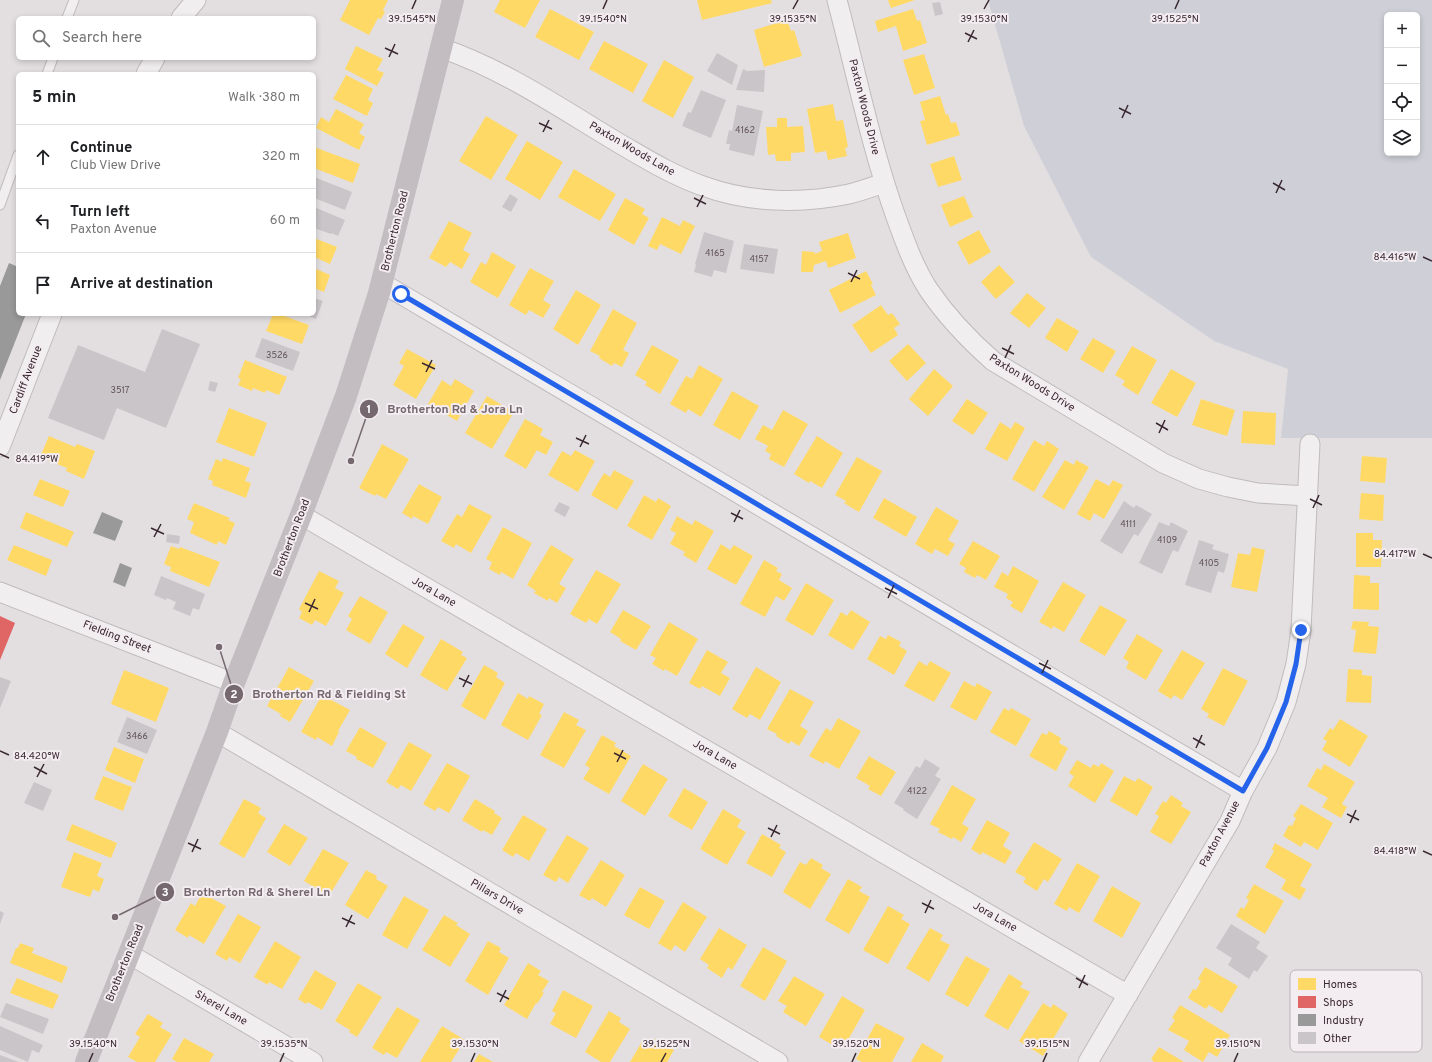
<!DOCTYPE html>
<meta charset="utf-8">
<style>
:root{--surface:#fff;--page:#f2f2f2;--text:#202124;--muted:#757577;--line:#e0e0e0}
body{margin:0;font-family:Overpass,sans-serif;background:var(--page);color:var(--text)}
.controls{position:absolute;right:12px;top:12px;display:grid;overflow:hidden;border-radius:6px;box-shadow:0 2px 6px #0003}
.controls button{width:36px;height:36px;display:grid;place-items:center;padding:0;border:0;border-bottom:1px solid var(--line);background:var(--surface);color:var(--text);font:20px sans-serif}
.stop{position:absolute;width:12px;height:12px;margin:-9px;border:3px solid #2563eb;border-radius:50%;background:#fff}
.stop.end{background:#2563eb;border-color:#fff;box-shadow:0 1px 4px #0008}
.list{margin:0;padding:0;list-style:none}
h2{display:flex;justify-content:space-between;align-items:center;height:52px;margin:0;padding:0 16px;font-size:17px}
h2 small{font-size:13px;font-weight:400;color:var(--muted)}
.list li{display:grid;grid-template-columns:26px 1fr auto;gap:12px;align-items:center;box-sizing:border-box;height:64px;padding:0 16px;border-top:1px solid var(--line)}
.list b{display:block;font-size:15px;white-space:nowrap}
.list p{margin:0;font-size:13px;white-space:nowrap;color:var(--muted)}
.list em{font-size:13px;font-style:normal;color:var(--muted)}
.icon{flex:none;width:22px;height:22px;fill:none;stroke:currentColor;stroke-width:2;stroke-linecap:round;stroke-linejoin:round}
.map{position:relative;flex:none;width:1432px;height:1062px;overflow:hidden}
.search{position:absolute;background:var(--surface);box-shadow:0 2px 6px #0003;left:16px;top:16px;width:300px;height:44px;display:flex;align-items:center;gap:10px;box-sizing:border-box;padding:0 14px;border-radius:6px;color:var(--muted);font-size:15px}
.panel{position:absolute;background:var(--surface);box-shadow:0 2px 6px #0003;left:16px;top:72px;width:300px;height:244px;border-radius:6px}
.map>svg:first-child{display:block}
.green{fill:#cfd0d7;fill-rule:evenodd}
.homes{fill:#ffd966}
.shops{fill:#e06666}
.industry{fill:#999}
.building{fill:#cac5c8}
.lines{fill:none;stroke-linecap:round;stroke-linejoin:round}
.lane-casing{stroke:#bfbbbd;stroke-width:11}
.street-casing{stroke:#bfbbbd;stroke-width:21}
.lane{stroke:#f0eeef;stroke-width:9}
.street{stroke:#f0eeef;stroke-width:19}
.secondary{stroke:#c3bdc1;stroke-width:22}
.route{stroke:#2563eb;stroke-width:5}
.ticks{fill:none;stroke:#3a2831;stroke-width:1.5}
.labels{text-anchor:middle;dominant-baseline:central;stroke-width:4;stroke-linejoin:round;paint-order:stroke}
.number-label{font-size:9px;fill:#605158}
.street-label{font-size:11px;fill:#3a2831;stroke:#f3ecf0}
.key{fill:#f3ecf0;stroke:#bcb1b7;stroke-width:1}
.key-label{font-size:11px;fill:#3a2831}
.ticks-label{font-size:10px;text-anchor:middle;fill:#3a2831;stroke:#f3ecf0;stroke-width:4;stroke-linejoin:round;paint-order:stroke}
.leader{fill:none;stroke:#75686f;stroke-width:1.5}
.callout-dot{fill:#75686f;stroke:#f3ecf0;stroke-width:1.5}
.mark-label{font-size:12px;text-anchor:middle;font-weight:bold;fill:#fff}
.callout-label{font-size:12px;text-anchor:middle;font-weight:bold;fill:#75686f;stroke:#f3ecf0;stroke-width:4;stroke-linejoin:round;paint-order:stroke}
</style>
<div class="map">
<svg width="1432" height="1062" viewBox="0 0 1432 1062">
<rect width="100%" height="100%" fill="#e3dfe1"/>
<path class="green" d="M988,0H1432V438H1281L1288,369L1214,341L1091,257L1024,126ZM1387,15H1417V153H1387Z"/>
<path class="homes" d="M350,0H388L383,10L385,12L381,19L378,18L369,35L340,20Z
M500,0H540L525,28L494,12Z
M697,0H771L772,3L702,20Z
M888,0H915L891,8Z
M550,9L594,32L579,60L535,37Z
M913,9L917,21L920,20L927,43L903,51L896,26L878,32L875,21Z
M787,20L791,31L794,30L802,56L764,67L754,30Z
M604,41L648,64L633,93L589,69Z
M356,46L383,59L377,70L384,73L377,86L345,69Z
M924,54L935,88L914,95L903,60Z
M664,60L694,77L673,118L642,101Z
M346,75L373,89L368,100L373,103L367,116L333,99Z
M940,96L946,115L948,114L951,123L956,122L960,135L927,145L920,121L925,120L920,102Z
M833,104L836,121L843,120L848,147L845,148L847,156L828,160L826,151L815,153L807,109Z
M336,109L364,124L359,133L365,137L359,150L316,128L321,117L329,122Z
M486,116L518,135L491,180L459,161Z
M777,118H787V127L803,126L805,152L791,153V161H776L775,154L768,155L766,127H777Z
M527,141L563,162L540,200L505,179Z
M314,147L360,164L353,183L314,168Z
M954,156L962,180L938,187L930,164Z
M574,169L616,194L600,221L558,197Z
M964,196L973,217L950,227L941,205Z
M625,198L645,209L642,214L649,218L634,245L608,230Z
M662,217L680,226L683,220L695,226L681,254L660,244L657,250L648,246Z
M449,221L472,233L463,250L470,254L462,269L450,262L446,267L429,258Z
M979,230L991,252L969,265L957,242Z
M848,233L856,258L828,268L826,261L814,265L813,272H801L802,251L815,252L814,254L822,251L819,242Z
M314,238L337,247L330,264L314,257Z
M492,252L516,266L498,298L470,282L481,262L486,265Z
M999,265L1015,282L996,299L981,282Z
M314,268L330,275L324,292L314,288Z
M530,268L554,281L543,300L551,305L543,318L529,310L526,315L509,305Z
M866,271L873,284L871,285L876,295L840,313L829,290Z
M576,290L601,305L578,345L553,329Z
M1027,293L1046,308L1029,328L1010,313Z
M881,305L888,315L892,313L900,324L894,328L898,335L871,353L852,325Z
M613,309L637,323L623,350L629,353L622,367L614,363L612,366L599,358L600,356L590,351Z
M273,314H279L309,325L302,344L266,331Z
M1057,318L1079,331L1067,352L1045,338Z
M1093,338L1116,351L1103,373L1080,359Z
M908,344L926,363L907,381L889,361Z
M652,345L679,360L660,394L645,385L647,382L635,375Z
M1132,346L1157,360L1138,395L1122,385L1125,381L1115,375Z
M407,349L436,365L416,399L393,385L404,366L399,363Z
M245,360L287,377L279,395L266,390L265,393L253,388L252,391L238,385L241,379L238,378Z
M699,365L723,379L701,417L688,409L686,413L670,404L686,376L692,379Z
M934,369L953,386L928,416L909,399Z
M1171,369L1196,383L1177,417L1151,403Z
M455,379L474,391L457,421L428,404L442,380L451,386Z
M732,391L759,406L740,440L713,425Z
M487,396L514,412L492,449L465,433Z
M967,399L988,413L973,435L952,421Z
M1201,399L1235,410L1227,436L1192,425Z
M229,408L267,423L254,457L216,442Z
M783,410L808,424L784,467L769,459L771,454L765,451L768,446L755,439L763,425L772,430Z
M1243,411L1276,413L1275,445L1241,443Z
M525,419L543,429L540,435L553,442L546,455L537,450L526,469L504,456Z
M1000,422L1011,429L1015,422L1025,428L1007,461L985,449Z
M49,436L75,447L77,444L95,451L84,479L66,471L67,468L40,457Z
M817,436L843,453L822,488L810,481L809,483L794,474Z
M1034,440L1044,446L1047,441L1059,449L1034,492L1012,479Z
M382,444L409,459L386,499L376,494L375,496L359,488Z
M575,450L595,461L578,492L548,475L562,451L571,456Z
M1362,456L1387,458L1385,483L1360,481Z
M857,457L882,471L859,512L844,503L846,501L835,495Z
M223,458L250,468L245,481L251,483L246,498L212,485L213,481L208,479L216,459L222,462Z
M1065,460L1074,465L1076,460L1089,467L1064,510L1042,497Z
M614,470L634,481L617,510L591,495L604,473L610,477Z
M40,479L70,491L63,507L33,495Z
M1096,479L1109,486L1113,480L1123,485L1104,519L1094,513L1090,521L1077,514Z
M419,484L442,497L428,524L413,516L412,519L402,513Z
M1361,493L1384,495L1383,521L1359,519Z
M644,495L656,502L658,498L671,506L652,540L627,526Z
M884,498L917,517L906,537L873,518Z
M194,503L230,518L228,520L235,523L226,545L218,541L217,545L190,533L194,522L187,519Z
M469,504L492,516L471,553L456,544L454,548L441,541L457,514L462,517Z
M936,507L959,521L948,540L955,544L948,556L935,549L932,554L915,544Z
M26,512L74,532L67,547L20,528Z
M677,516L692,525L695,520L714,531L696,563L683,555L685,552L670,544L676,533L670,530Z
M503,527L532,543L513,579L501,572L500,575L489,569L492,562L486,559Z
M1356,533H1373V540H1382L1381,567H1356Z
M973,541L1000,556L986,580L977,575L975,578L964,572L966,568L959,564Z
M721,544L730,550L734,545L753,556L736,585L707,569Z
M14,545L52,560L46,576L7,560Z
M551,545L574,559L559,584L566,588L557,603L549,598L548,601L534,593L536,591L527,585Z
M171,546L179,549L180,547L220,562L209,587L170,571L171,567L164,564Z
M1252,547L1265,550L1257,592L1231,587L1238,553L1250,555Z
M764,560L778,568L776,571L782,574L779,580L792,588L784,601L776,596L765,617L740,604Z
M1013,566L1039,581L1022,613L1010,606L1013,602L1006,598L1008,594L994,587L1002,572L1008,576Z
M596,570L621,584L597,624L589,619L586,623L570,614Z
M319,571L339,581L335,588L344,593L326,626L315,620L312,625L299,618L302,612L299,609Z
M1354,575L1370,576V583H1379V610L1353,609Z
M1063,582L1086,595L1064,632L1053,626L1052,629L1039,622Z
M806,583L834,600L813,636L785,620Z
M360,596L388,612L370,644L346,630L352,619L348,616Z
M1100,605L1127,620L1105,656L1079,641Z
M623,610L651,626L636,650L620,641L621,639L610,632Z
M851,610L870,622L853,650L828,635L841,612L847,616Z
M1353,621L1369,622L1368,626L1379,627L1376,654L1353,652L1356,630L1351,629Z
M669,622L698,639L677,676L665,669L664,671L652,664L656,658L650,655Z
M403,624L425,637L407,668L385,654Z
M1137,634L1163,650L1146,680L1126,668L1129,662L1123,658Z
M888,635L901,642L899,646L907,651L894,675L867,659L880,636L886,639Z
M441,639L463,652L461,655L467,658L447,691L420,675Z
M707,650L728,662L721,673L730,678L720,696L702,686L700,689L689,683Z
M1182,650L1205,663L1182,700L1174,695L1171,699L1158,691Z
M919,661L927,666L930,661L951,673L934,702L904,686Z
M484,665L498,673L496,677L505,683L485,720L461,706Z
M289,667L314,681L290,722L280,716L281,714L267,706Z
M756,667L781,682L760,720L750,714L747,718L732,709Z
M1223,668L1248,681L1224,726L1207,717L1209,714L1201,709Z
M1348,669L1362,670V675L1372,676L1371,703L1346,702Z
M124,670L169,688L156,722L111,704Z
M964,681L975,687L977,683L992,692L976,721L950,707Z
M790,689L814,702L800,726L808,731L799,746L791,741L789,744L776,736L777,734L767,729Z
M518,693L528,699L529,696L544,704L539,714L542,715L528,740L501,725Z
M322,695L350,710L338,731L339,732L332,746L317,737L316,740L301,732Z
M1004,708L1009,711L1011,708L1031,719L1016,746L990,732Z
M564,712L579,720L576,725L586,730L564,768L540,755Z
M838,718L861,731L839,769L825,761L824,764L809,756L826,728L831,731Z
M1340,719L1368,736L1350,767L1322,750L1327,741L1323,739L1330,728L1333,730Z
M360,727L387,743L373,768L356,759L357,757L346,751Z
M1049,731L1061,738L1059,743L1068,748L1056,771L1029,756L1042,733L1047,735Z
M602,735L616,743L614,746L631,756L609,794L583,779L590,768L585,765Z
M409,742L432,755L411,791L401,785L398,789L386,782Z
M114,747L144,759L135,783L105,770Z
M869,756L896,772L881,796L868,789L870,786L856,778Z
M1077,760L1091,768L1093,764L1099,767L1101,763L1114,771L1095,803L1068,786L1074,776L1069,773Z
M447,763L470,776L449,813L438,807L435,811L423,804Z
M643,764L668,779L645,816L621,801Z
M1324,764L1355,782L1342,804L1347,807L1341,818L1322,807L1328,798L1307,786L1317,768L1321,770Z
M103,776L132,787L123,811L94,799Z
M1124,776L1135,782L1138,778L1153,787L1137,816L1110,801Z
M952,785L976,799L962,824L969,828L961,842L953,837L952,839L938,832L940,829L930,824Z
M684,788L708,802L692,830L668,816Z
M1171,795L1183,803L1181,806L1191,812L1171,844L1150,832L1159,816L1155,814L1163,801L1166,803Z
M244,799L261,808L258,813L266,818L244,858L219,844Z
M475,799L495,811L494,813L502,818L492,835L483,830L482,832L462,820Z
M1301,804L1333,823L1318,850L1304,842L1301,847L1283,836L1289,825L1292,826L1296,818L1293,816Z
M723,809L741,820L737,827L746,832L727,865L700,849Z
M523,815L547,829L529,861L516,853L513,857L502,850Z
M987,820L1010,833L1003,846L1012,852L1005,864L982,852L981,855L971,849Z
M72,824L117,843L111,858L66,840Z
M284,824L308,838L290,866L267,852Z
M762,834L781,845L779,848L786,852L772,877L746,863Z
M567,835L589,848L568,883L559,877L556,882L543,875Z
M1034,842L1062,859L1048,882L1044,879L1037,891L1023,882L1026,878L1015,872Z
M1275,843L1312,864L1300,886L1306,889L1300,900L1281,889L1286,880L1265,867L1274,851L1272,849Z
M323,849L349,863L329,896L304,881Z
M74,852L102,863L97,876L104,879L99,892L93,889L90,897L61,887Z
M811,858L823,865L821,868L831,874L810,909L783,892L800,862L806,865Z
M601,860L625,875L606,907L592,898L590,901L579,895Z
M1077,863L1100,876L1079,913L1069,907L1067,911L1054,904Z
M366,870L377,876L376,879L388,886L368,919L345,905Z
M848,879L862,887L859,891L870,897L849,934L825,920Z
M1254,884L1284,901L1265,934L1236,916L1241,907L1244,909L1249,900L1246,898Z
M1112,886L1141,903L1122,938L1093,921Z
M640,887L665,901L649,929L624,915Z
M202,893L226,906L204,944L189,935L188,938L175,930L191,903L195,906Z
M404,896L429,910L407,949L382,935Z
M683,902L707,917L685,952L675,945L671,951L658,943Z
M888,906L904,915L901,919L910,924L888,964L863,950Z
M238,914L261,927L240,963L229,957L227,961L215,954Z
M444,915L458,923L456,925L470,934L450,967L422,950Z
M719,928L747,945L732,970L728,967L722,978L707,968L709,965L700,959Z
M930,928L943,935L940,940L950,945L929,982L906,968Z
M275,941L301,957L282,989L269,982L268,985L254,977Z
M488,941L501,948L499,952L509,958L488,995L465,981Z
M20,943L34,948L32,953L68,967L62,983L10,963L16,948H18Z
M763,947L787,961L765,1001L740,986Z
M966,956L990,969L968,1007L945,994Z
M528,963L541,971L538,975L549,981L542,992L544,993L537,1004L536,1003L527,1019L504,1005Z
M1205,967L1238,986L1222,1013L1209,1005L1206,1009L1188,998L1193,989L1196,990L1201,981L1198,979Z
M315,970L337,983L322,1010L308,1002L306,1004L298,999Z
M1009,974L1023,983L1020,987L1030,992L1008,1030L984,1016Z
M794,976L825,994L806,1026L783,1012L787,1006L778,1001Z
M17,978L59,995L53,1009L10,993Z
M358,983L382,997L357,1037L349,1032L350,1030L335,1021Z
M563,990L593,1006L576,1038L550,1024L556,1013L552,1011Z
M842,996L865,1010L844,1047L833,1041L831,1044L819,1037Z
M1043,1003L1051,1008L1053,1004L1068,1014L1043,1056L1019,1041Z
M1180,1005L1230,1035L1217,1057L1209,1052L1203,1062L1184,1050L1189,1041L1168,1030L1175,1020L1172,1018Z
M397,1007L420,1020L397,1058L386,1052L384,1055L372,1048Z
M609,1011L621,1018L619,1022L630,1029L610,1062H601L585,1052Z
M148,1014L163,1023L160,1027L172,1034L155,1062H137L128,1057L140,1037L135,1034Z
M876,1023L905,1038L892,1062H862L856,1059Z
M442,1026L465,1040L451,1062H420Z
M184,1038L214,1054L209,1062H177L172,1059Z
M655,1039L674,1050L667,1062H630L643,1040L651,1045Z
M922,1043L944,1056L941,1062H911Z
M1159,1047L1184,1062H1154L1151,1059Z
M479,1054L493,1062H474Z"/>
<path class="shops" d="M0,616L15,623L0,660Z"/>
<path class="industry" d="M9,263L18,267V314H26L0,380V286Z
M102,512L123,521L115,541L93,533Z
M120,563L132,568L125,587L113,582Z"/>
<path class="building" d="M940,2L943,14L935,16L932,3Z
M717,53L738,65L732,85L707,71Z
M743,69L747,71L765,70L764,92L736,90Z
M701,90L726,100L711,138L682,126L688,112L691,113Z
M737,105L763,111L754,156L729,150L730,144H726L729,130L732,131Z
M314,177L352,192L345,210L314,198Z
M510,194L518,199L511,212L502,207Z
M314,207L345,220L338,236L331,233V234L314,228Z
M704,232L734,241L726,273L714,270L712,277L694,272L696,265L695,264Z
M744,244L778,249L774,274L740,269Z
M314,298L323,301L316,319L303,314H314Z
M162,329L200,344L166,428L117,408L104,440L48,418L78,345L145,372Z
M262,338L300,352L293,371L255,357Z
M210,381L218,383L215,392L208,390Z
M1124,501L1134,508L1136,505L1152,514L1138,536L1134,534L1122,554L1100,541Z
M559,502L570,507L565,517L554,511Z
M1159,522L1169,526L1171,522L1188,531L1178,552L1173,550L1162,574L1139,563Z
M167,534L180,536L179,544L166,542Z
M1199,540L1214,545L1212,549L1229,554L1224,573L1218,571L1211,593L1185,585Z
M161,576L205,594L199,610L193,608L190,616L173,609L176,602L167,598L166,600L154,595Z
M0,677L11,681L0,708Z
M127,717L157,730L147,754L117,742Z
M925,759L940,768L935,776L941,779L917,819L903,810L904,809L894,803L916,766L920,768Z
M34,782L52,790L43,811L24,803Z
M0,911L4,913L0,924Z
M1231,924L1260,942L1256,948L1268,956L1257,972L1254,970L1249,979L1228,965L1232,958L1216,948Z
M6,1003L49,1019L43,1034L0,1017Z
M0,1026L43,1045L39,1053L32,1050L28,1062L0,1050Z
M0,1055L19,1062H0Z"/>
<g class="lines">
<g class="lane-casing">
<path id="lane" d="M67,18L74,0
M47,74L53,58
M0,205L18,155"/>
</g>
<g class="street-casing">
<path id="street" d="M837,0C856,72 871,147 896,217C905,242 914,267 928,289C947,317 968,339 993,361L1163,463L1199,479L1228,487L1258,493L1307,496
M181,18L196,0
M441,48C506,70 563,110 622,145C648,160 674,176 703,186C749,203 802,204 849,194C861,191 872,187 884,183
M146,74L155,58
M382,283L1243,791
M0,447L52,314
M301,515L1128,995
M0,592L234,683
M217,732L778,1062
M129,954L313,1062
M1088,1062L1230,821L1243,791L1267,748L1286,702L1296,664L1301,630L1310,444"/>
</g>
<use href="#lane" class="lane"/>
<use href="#street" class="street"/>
<path class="secondary" d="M86,1062L217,732L234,683L301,515L346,396L379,293L453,0"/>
</g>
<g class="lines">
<path class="route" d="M401,294L1243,791L1267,748L1286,702L1296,664L1301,630"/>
</g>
<path class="ticks" d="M412,9L416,0M603,9L607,0M793,9L798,0M984,9L989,0M1175,9L1179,0M965,33L977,39M968,42L974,30M385,48L398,54M389,57L395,44M1119,108L1131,114M1122,118L1128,105M539,123L552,129M543,132L549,120M1273,183L1285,190M1276,193L1282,180M694,198L706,204M697,207L703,195M1423,257L1432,261M848,273L860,279M851,282L857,270M1002,348L1014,354M1005,358L1011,345M422,363L435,369M426,372L432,360M1156,423L1168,430M1159,433L1165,420M576,438L589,444M580,447L586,435M0,454L9,458M1310,499L1322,505M1313,508L1319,495M731,513L743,519M734,522L740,510M151,528L164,534M154,537L161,524M1423,554L1432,558M885,588L897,594M888,598L894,585M305,603L318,609M309,612L315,599M1039,663L1051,669M1042,673L1048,660M459,678L472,684M463,687L469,675M1193,738L1205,745M1196,748L1202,735M0,751L9,755M614,753L626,759M617,762L623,750M34,767L47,774M37,777L44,764M1347,814L1359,820M1350,823L1356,810M768,828L780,834M771,837L777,825M188,843L201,849M1423,851L1432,855M192,852L198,839M922,903L934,909M925,913L931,900M342,918L355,924M346,927L352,915M1076,978L1088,985M1079,988L1085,975M497,993L509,999M500,1002L506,990M89,1062L93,1053M280,1062L284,1053M471,1062L475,1053M661,1062L666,1053M852,1062L856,1053M1043,1062L1047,1053M1234,1062L1238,1053"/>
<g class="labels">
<g class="number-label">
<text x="745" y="130">4162</text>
<text x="715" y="253">4165</text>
<text x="759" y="259">4157</text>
<text x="277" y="355">3526</text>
<text x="120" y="390">3517</text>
<text x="1128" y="524">4111</text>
<text x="1167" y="540">4109</text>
<text x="1209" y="563">4105</text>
<text x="137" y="736">3466</text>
<text x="917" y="791">4122</text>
</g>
<g class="street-label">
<text transform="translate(864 107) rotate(76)">Paxton Woods Drive</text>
<text transform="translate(632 149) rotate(30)">Paxton Woods Lane</text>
<text transform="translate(395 231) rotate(-76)">Brotherton Road</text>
<text transform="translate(26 380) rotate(-69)">Cardiff Avenue</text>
<text transform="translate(1032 383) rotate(32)">Paxton Woods Drive</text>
<text transform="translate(292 538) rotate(-69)">Brotherton Road</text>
<text transform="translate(434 592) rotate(30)">Jora Lane</text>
<text transform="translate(117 637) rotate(21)">Fielding Street</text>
<text transform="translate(715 755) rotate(30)">Jora Lane</text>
<text transform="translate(1220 834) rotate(-62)">Paxton Avenue</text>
<text transform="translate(497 897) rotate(30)">Pillars Drive</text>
<text transform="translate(995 917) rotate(30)">Jora Lane</text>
<text transform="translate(125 963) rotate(-68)">Brotherton Road</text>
<text transform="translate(221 1008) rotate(30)">Sherel Lane</text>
</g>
</g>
<rect x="1290" y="970" width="132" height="82" rx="6" class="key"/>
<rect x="1298" y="978" width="18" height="12" fill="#ffd966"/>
<rect x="1298" y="996" width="18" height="12" fill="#e06666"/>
<rect x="1298" y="1014" width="18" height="12" fill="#999"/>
<rect x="1298" y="1032" width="18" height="12" fill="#cac5c8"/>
<g class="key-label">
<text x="1323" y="988">Homes</text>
<text x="1323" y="1006">Shops</text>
<text x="1323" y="1024">Industry</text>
<text x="1323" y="1042">Other</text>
</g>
<g class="ticks-label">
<text x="412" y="22">39.1545°N</text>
<text x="603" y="22">39.1540°N</text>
<text x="793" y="22">39.1535°N</text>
<text x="984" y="22">39.1530°N</text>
<text x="1175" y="22">39.1525°N</text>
<text x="1395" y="260">84.416°W</text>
<text x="37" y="462">84.419°W</text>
<text x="1395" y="557">84.417°W</text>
<text x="37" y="759">84.420°W</text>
<text x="1395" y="854">84.418°W</text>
<text x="93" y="1047">39.1540°N</text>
<text x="284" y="1047">39.1535°N</text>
<text x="475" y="1047">39.1530°N</text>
<text x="666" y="1047">39.1525°N</text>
<text x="856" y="1047">39.1520°N</text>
<text x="1047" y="1047">39.1515°N</text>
<text x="1238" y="1047">39.1510°N</text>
</g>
<path class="leader" d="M351 461L369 409M219 647L234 694M115 917L165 892"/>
<g class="callout-dot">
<circle cx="351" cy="461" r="4"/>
<circle cx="219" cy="647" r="4"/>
<circle cx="115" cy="917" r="4"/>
<circle cx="369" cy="409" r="10"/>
<circle cx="234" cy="694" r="10"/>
<circle cx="165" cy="892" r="10"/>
</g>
<g class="mark-label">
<text x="369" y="413">1</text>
<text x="234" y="698">2</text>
<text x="165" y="896">3</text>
</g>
<g class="callout-label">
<text x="455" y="413">Brotherton Rd &amp; Jora Ln</text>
<text x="329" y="698">Brotherton Rd &amp; Fielding St</text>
<text x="257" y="896">Brotherton Rd &amp; Sherel Ln</text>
</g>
</svg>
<div class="controls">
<button>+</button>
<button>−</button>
<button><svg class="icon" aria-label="locate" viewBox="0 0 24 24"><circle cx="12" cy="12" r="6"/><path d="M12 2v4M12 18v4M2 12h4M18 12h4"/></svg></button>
<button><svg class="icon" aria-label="layers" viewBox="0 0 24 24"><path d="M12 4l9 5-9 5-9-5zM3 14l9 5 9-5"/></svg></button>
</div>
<div class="stop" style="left:401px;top:294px"></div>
<div class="stop end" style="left:1301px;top:630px"></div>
<div class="search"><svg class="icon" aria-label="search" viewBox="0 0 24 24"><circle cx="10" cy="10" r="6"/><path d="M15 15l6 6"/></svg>Search here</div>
<section class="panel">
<h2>5 min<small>Walk · 380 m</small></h2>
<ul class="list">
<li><svg class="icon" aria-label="ahead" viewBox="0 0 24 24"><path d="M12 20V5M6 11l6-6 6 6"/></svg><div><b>Continue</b><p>Club View Drive</p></div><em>320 m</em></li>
<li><svg class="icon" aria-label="left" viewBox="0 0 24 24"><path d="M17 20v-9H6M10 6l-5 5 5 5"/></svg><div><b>Turn left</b><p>Paxton Avenue</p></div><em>60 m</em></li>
<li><svg class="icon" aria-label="arrive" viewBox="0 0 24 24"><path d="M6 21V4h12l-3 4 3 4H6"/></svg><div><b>Arrive at destination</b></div></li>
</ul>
</section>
</div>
